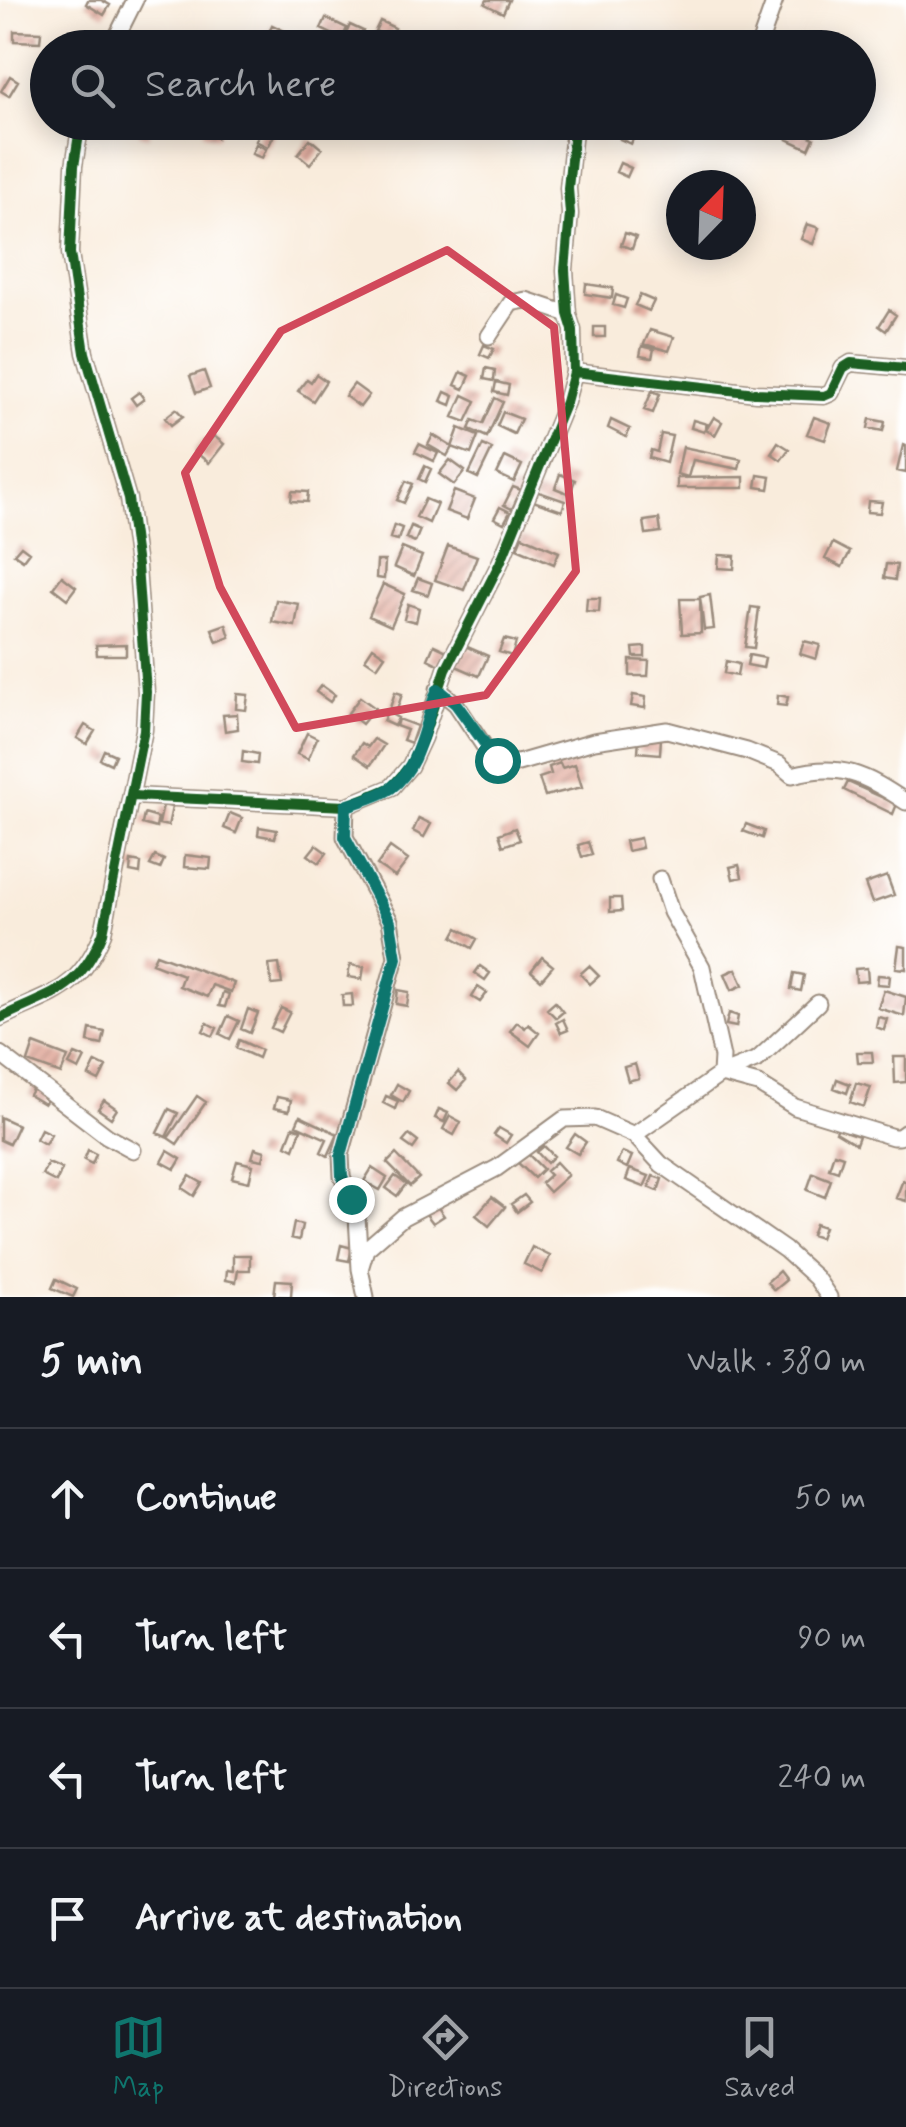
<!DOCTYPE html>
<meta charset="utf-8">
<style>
:root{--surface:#171b24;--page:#20242c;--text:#f1f3f6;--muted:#9ea1a6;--line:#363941;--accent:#0f766e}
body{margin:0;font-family:Mynerve,sans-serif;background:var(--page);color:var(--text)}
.compass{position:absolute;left:666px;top:170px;width:90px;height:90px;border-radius:50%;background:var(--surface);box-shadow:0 5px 25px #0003;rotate:23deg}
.stop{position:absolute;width:30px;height:30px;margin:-22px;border:8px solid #0f766e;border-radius:50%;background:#fff}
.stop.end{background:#0f766e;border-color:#fff;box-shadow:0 2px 10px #0008}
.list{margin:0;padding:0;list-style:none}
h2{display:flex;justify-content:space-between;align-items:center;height:130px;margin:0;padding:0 40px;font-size:42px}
h2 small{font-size:32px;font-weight:400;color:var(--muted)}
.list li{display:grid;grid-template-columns:65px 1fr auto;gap:30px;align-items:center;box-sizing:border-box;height:140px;padding:0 40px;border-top:2px solid var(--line)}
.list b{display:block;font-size:38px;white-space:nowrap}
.list em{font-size:32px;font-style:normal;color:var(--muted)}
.icon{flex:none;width:55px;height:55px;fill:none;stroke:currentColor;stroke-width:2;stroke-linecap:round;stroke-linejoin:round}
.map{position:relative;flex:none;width:906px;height:1297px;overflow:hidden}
.search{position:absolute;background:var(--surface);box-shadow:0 5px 25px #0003;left:30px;right:30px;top:30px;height:110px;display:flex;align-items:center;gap:25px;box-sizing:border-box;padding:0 35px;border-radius:55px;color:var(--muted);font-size:38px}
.sheet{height:690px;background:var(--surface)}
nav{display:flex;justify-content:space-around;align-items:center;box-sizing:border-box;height:140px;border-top:2px solid var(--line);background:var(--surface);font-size:28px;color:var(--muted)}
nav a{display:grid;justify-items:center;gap:5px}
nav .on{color:var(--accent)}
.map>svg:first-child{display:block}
.building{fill:url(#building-hatch)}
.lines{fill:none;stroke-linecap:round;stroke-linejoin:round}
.minor-casing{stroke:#9a8b7d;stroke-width:19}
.minor{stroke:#fff;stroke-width:15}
.cycleway-casing{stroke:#fff;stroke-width:16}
.cycleway{stroke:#1b5e20;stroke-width:10}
.route{stroke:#0f766e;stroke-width:12}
.marked{fill:none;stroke:#d1495b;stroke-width:8;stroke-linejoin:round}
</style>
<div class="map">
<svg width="906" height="1297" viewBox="0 0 906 1297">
<defs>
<pattern id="building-hatch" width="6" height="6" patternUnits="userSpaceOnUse" patternTransform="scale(2.5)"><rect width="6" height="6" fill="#e4b0a3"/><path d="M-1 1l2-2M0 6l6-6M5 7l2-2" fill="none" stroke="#ba8f84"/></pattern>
</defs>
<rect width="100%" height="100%" fill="#fff"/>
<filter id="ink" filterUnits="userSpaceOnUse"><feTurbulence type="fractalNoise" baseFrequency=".01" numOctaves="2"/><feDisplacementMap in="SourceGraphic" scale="20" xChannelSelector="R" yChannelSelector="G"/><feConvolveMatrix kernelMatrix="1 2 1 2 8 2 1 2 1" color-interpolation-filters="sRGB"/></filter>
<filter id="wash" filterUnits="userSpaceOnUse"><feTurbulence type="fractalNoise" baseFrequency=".0048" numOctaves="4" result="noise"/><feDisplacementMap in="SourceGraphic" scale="40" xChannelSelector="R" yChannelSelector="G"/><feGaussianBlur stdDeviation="2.25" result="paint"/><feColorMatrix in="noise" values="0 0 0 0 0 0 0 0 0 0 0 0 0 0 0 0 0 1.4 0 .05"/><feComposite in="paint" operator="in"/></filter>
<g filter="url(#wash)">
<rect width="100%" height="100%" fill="#f9ecdc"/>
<g id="blocks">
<path class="building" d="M88,0H101L110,5L104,15L86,4Z
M487,0H509L503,13L485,4Z
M326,18L347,28L342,39L321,29Z
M380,21L395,28L390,37L375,31Z
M272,25L287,32L283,41L268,35Z
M350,25L363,31L357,45L331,48L335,39L342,43Z
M14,31L41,32L40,42L14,41Z
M66,34L87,35V46L65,48Z
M521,37L529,48H513L511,45Z
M10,76L18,81L9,96L1,91Z
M206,122L222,124L217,138L203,133Z
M536,122H551L553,127L540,132Z
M801,122H818L812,135L798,128Z
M142,123L151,125L148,137L139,134Z
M264,125L276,131L268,147L256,141Z
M625,127L636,131L631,144L620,139Z
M792,128L814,138L809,149L787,139Z
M310,139L322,149L310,164L298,154Z
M256,144L266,149L262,158L252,154Z
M620,163L631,168L627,177L616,172Z
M807,224L819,228L813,244L801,239Z
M625,233L636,237L632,249L621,245Z
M586,284L613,288L612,298L585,294Z
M616,295L627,299L624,308L613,305Z
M640,295L654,301L649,311L635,305Z
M889,310L896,315L886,331L879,326Z
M594,327H605V337H594Z
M650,330L674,337L669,351L644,344Z
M484,345L494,349L489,358L480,354Z
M642,346L654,349L652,358L640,356Z
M486,368L495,370L494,381L484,379Z
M204,371L210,388L196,393L190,376Z
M461,372L470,376L464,389L455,385Z
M316,374L326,381L313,401L298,391L307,379L311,382Z
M496,382L509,385L507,395L494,392Z
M354,384L369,395L360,407L345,396Z
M652,391L660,394L653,413L644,410Z
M139,392L144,399L136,405L131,398Z
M445,392L454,396L451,405L441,401Z
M463,395L476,401L466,422L453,417Z
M495,398L503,402L487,437L469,429L473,420L483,424Z
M176,409L183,416L171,425L165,418Z
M503,412L521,419L514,434L497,426Z
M714,417L722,422L715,435L706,430Z
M814,417L831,423L825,440L807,434Z
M870,419L885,422L883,431L868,428Z
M611,420L630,429L626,437L608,428Z
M693,420L707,424L704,432L691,428Z
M459,428L478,436L471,454L452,447Z
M661,434L672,436L666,463L649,458L651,450L657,452Z
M433,435L452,447L447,456L428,445Z
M214,436L224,444L209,463L194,451L204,440L208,443Z
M778,442L789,449L781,460L771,453Z
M419,444L438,453L434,461L415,452Z
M483,445L492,449L478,478L469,474Z
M903,445L906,446V473L897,471Z
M683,447L741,459L739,469L693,460L688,477L677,474Z
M505,457L522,465L514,482L497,474Z
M450,460L465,471L454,485L439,474Z
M425,466L431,469L425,482L419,479Z
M560,474L575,480L570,494L555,488Z
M758,475L771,477L769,489L756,487Z
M744,477V488H677V478Z
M406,481L413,484L404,503L397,500Z
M513,487L521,490L512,509L504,505Z
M292,491L308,492L307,502L291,501Z
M454,491L475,499L467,519L446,511Z
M536,491L565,501L562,511L533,501Z
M425,499L437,504L429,523L416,517Z
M868,501L882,502L880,513L867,512Z
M500,507L510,512L504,523L494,518Z
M659,519L661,532L646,534L644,521Z
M394,525L402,528L398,540L390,538Z
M411,526L420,530L415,542L406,538Z
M522,536L559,552L554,564L517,548Z
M833,543L850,552L842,567L825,559Z
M21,546L29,552L23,560L14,554Z
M448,546L477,556L464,590L435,580Z
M402,548L422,556L414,576L394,567Z
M719,555L735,556L734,569L718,568Z
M377,561H385L384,579L376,578Z
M886,564L897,565L895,580L884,578Z
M62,576L76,587L67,599L53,588Z
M418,578L432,583L428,595L413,590Z
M383,584L405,594L391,626L369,616Z
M710,595L714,629L704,630L700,597Z
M587,598H600L599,612L586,611Z
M680,599H700L701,633L682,634Z
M276,600L299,604L295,626L272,622Z
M408,604L419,608L416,622L404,619Z
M751,607L759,608L754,648L745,647Z
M226,624L230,637L217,642L212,629Z
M504,639L516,642L512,656L499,652Z
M804,641L820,645L816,659L800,654Z
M126,644V655H97L96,645Z
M434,645L447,651L440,665L428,659Z
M465,646L488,656L479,676L456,666Z
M373,647L385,655L377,667L365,659Z
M645,647V657H634L633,648Z
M749,655L765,658L763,668L747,665Z
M630,660L649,661L648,676H630Z
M726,661L739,664L737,676L724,673Z
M321,685L335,695L330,702L316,692Z
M395,692L402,694L397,710L390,708Z
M237,694L248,695L246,710L236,709Z
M633,695L646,697L645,708L631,706Z
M778,695L788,697L786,706L777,705Z
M360,697L375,708L362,724L348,713Z
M387,712L398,718L394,726L383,721Z
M237,714L238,729L225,731L223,715Z
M398,719L417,726L411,743L403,740L407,730L396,726Z
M85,725L95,731L87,744L77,738Z
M307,733L317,738L308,759L297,754Z
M639,738H661L660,754L638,752Z
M374,739L384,745L370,766L354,755L362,743L368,747Z
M104,750L115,755L111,764L100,759Z
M243,751L258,754L257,764L242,762Z
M560,763L562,768L575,764L582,787L545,796L539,778L551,774L549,767Z
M848,782L897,804L893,814L844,790Z
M163,805L172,807L168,826L159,824Z
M230,813L242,818L236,833L224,828Z
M144,814L158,818L156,828L142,824Z
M419,818L431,824L424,837L413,831Z
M746,824L764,831L762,838L743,831Z
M259,827L277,830L275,838L258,835Z
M515,828L520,840L503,846L499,834Z
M640,838L642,848L627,851L625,841Z
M588,842L592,854L582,857L578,845Z
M316,845L327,853L319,863L308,855Z
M390,847L408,860L395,877L377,865Z
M185,855L211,858L210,869L184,867Z
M155,856L164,860L160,869L150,865Z
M131,861L141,863L140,874L130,872Z
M739,865L742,877L733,879L730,867Z
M887,876L894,895L872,903L865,884Z
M610,898H621L622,911L610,912Z
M458,928L477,939L472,948L453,937Z
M899,946L906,947V969L896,968Z
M156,954L234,983L231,992L212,985L207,997L179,986L183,975L152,963Z
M542,957L553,966L541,980L531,971Z
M279,964L282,984L272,985L269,965Z
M350,965L364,967L362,979L348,977Z
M480,966L490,973L485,980L475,973Z
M589,966L599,976L590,984L580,974Z
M867,968L868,981L856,982L855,969Z
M736,969L743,985L732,990L725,974Z
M794,973L804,975L801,991L791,989Z
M878,975L890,976L889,985L877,984Z
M478,987L487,993L480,1002L472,997Z
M398,990L409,992L407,1006L396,1004Z
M884,990L906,997L904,1016L878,1008Z
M223,992L229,994L225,1007L219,1006Z
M352,994L353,1006H343L342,995Z
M555,1002L563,1012L556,1018L547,1009Z
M281,1008L290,1012L280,1032L271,1028Z
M248,1009L258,1013L250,1033L241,1029Z
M729,1013L738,1016L736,1027L726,1025Z
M228,1016L239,1021L230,1039L220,1034Z
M878,1017L887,1019L884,1030L876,1027Z
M563,1019L568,1030L561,1033L556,1023Z
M517,1022L525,1028L528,1024L539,1033L530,1046L510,1031Z
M207,1023L217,1028L213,1036L203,1031Z
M90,1029L105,1032L102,1045L88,1042Z
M239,1040L261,1050L258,1058L236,1048Z
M34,1044L68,1057L61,1074L28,1062Z
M857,1052H872L873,1062H858Z
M75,1054L85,1058L79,1070L69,1065Z
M894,1057H906V1082L895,1083Z
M96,1062L106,1067L99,1081L89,1076Z
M635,1064L639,1078L628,1081L624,1067Z
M458,1072L466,1080L457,1090L449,1083Z
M837,1079L850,1084L847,1093L834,1088Z
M856,1083L871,1087L864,1107L850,1102Z
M35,1084L51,1094L44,1104L29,1095Z
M397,1084L409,1091L403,1102L391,1095Z
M197,1096L206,1102L177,1144L168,1138Z
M386,1096L398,1101L395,1109L383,1103Z
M277,1097L291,1100L289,1111L274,1108Z
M104,1100L117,1109L111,1118L98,1109Z
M169,1109L178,1113L166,1137L157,1133Z
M439,1109L448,1113L444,1122L435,1118Z
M300,1116L338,1134L328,1156L321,1152L327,1139L296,1125Z
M450,1116L461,1122L454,1135L443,1129Z
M0,1117L18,1125L9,1144L0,1140Z
M841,1120L850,1123L847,1132L859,1136L856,1144L836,1132Z
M293,1127L301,1130L294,1149L286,1145Z
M499,1128L511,1135L506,1143L494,1135Z
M41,1129L51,1134L45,1144L36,1139Z
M575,1134L586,1142L578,1154L566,1147Z
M409,1135L418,1142L413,1149L403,1142Z
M544,1146L554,1156L547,1163L537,1152Z
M255,1148L265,1151L263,1160L252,1158Z
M88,1150L96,1154L92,1164L84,1160Z
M168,1151L181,1159L175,1169L162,1162Z
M525,1151L543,1169L534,1178L515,1160Z
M622,1152L632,1156L627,1168L617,1163Z
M834,1153L843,1156L838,1171L829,1168Z
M396,1154L419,1178L410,1186L387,1163Z
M237,1161L253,1165L249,1182L232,1178Z
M556,1162L568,1175L549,1192L541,1183L550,1175L546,1171Z
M48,1163L62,1169L56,1182L42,1175Z
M372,1168L387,1178L380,1190L364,1181Z
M630,1169L649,1176L644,1187L626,1180Z
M813,1173L831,1180L825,1197L807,1190Z
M190,1176L202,1183L194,1196L182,1188Z
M395,1176L406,1184L397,1196L386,1188Z
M653,1176L662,1179L658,1191L649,1187Z
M903,1180L906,1182V1201L896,1198Z
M524,1195L530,1202L517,1212L511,1204Z
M492,1197L505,1207L489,1226L476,1215Z
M434,1202L444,1216L433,1223L423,1210Z
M294,1223L302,1225L299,1240L291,1238Z
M815,1224L824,1227L820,1238L811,1235Z
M341,1245L352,1248L349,1261L338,1259Z
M532,1247L550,1256L542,1273L524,1264Z
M233,1255H250V1270H238L236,1282L226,1280L227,1270L233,1271Z
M779,1271L786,1280L774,1290L767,1282Z
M56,1279L77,1289L73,1297L52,1288Z
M276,1280L292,1281L291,1297L274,1296Z"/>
</g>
</g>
<g filter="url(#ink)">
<use href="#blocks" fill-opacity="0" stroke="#9a8b7d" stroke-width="2.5"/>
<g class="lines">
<g class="minor-casing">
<path id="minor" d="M111,48L135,0
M758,48L775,0
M575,122L568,188L570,214L565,270L568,314L573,330L574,372L756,393L824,396L831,393L843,368L851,363L906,368
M489,336L511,303L526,300L568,314
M438,689L456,704L490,755L505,762L518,763L594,741L667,730L747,751L779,764L792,775C841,762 866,775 906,802
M132,796L346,806L392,787L410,766L423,738L446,669L500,563L566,402L574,372
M346,806L345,837L390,921L396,957L341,1155L342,1176L357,1216L360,1269L366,1297
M660,879L671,912L702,967L722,1057L721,1074L758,1084L795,1107L893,1137H899L906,1132
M0,1018C54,991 78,993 103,933L144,730L146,692L137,566L128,499L85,353L70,253L74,166L81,122
M0,1054L107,1136L133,1150
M634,1135L721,1074L758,1059L818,1003
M360,1269L366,1249L403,1217L497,1168L564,1119L595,1118L634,1135L661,1164L785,1250L816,1278L829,1297"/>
</g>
<use href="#minor" class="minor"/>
<g class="cycleway-casing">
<path id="cycleway" d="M575,122L568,188L570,214L565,270L568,314L573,330L574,372L756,393L824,396L831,393L843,368L851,363L906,368
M132,796L346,806L392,787L410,766L423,738L446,669L500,563L566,402L574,372
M0,1018C54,991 78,993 103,933L144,730L146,692L137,566L128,499L85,353L70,253L74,166L81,122"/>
</g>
<use href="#cycleway" class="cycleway"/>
</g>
</g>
<g class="lines" filter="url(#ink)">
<path class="route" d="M351,1199L342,1176L341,1155L396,958L390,922L345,837L346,806C360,801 378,797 391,788C422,765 423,722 438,689L456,704L497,760"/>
</g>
<path class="marked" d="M447,250L554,327L576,571L486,695L296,728L220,587L185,473L281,331Z"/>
</svg>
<svg class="compass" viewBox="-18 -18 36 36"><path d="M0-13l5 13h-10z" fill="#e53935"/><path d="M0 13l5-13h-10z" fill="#9ea1a6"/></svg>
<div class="stop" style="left:497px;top:760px"></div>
<div class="stop end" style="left:351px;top:1199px"></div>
<div class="search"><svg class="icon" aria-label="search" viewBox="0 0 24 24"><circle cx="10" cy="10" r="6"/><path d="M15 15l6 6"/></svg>Search here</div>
</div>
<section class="sheet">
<h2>5 min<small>Walk · 380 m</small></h2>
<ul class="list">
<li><svg class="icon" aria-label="ahead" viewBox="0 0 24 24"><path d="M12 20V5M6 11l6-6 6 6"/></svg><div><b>Continue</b></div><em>50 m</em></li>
<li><svg class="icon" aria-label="left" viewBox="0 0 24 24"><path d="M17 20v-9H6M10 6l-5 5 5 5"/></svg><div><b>Turn left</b></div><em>90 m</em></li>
<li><svg class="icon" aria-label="left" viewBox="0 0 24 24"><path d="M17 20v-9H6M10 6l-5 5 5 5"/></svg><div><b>Turn left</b></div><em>240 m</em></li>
<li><svg class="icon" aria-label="arrive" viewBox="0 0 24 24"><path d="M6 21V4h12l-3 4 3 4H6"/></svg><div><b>Arrive at destination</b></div></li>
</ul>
</section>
<nav>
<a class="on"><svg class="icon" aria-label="map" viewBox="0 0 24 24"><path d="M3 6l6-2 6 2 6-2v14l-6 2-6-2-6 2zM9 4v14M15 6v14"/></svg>Map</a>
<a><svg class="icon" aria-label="directions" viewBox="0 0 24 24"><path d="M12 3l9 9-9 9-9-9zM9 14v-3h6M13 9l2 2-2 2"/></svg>Directions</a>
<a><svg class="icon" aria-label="saved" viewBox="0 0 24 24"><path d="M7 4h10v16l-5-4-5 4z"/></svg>Saved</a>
</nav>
